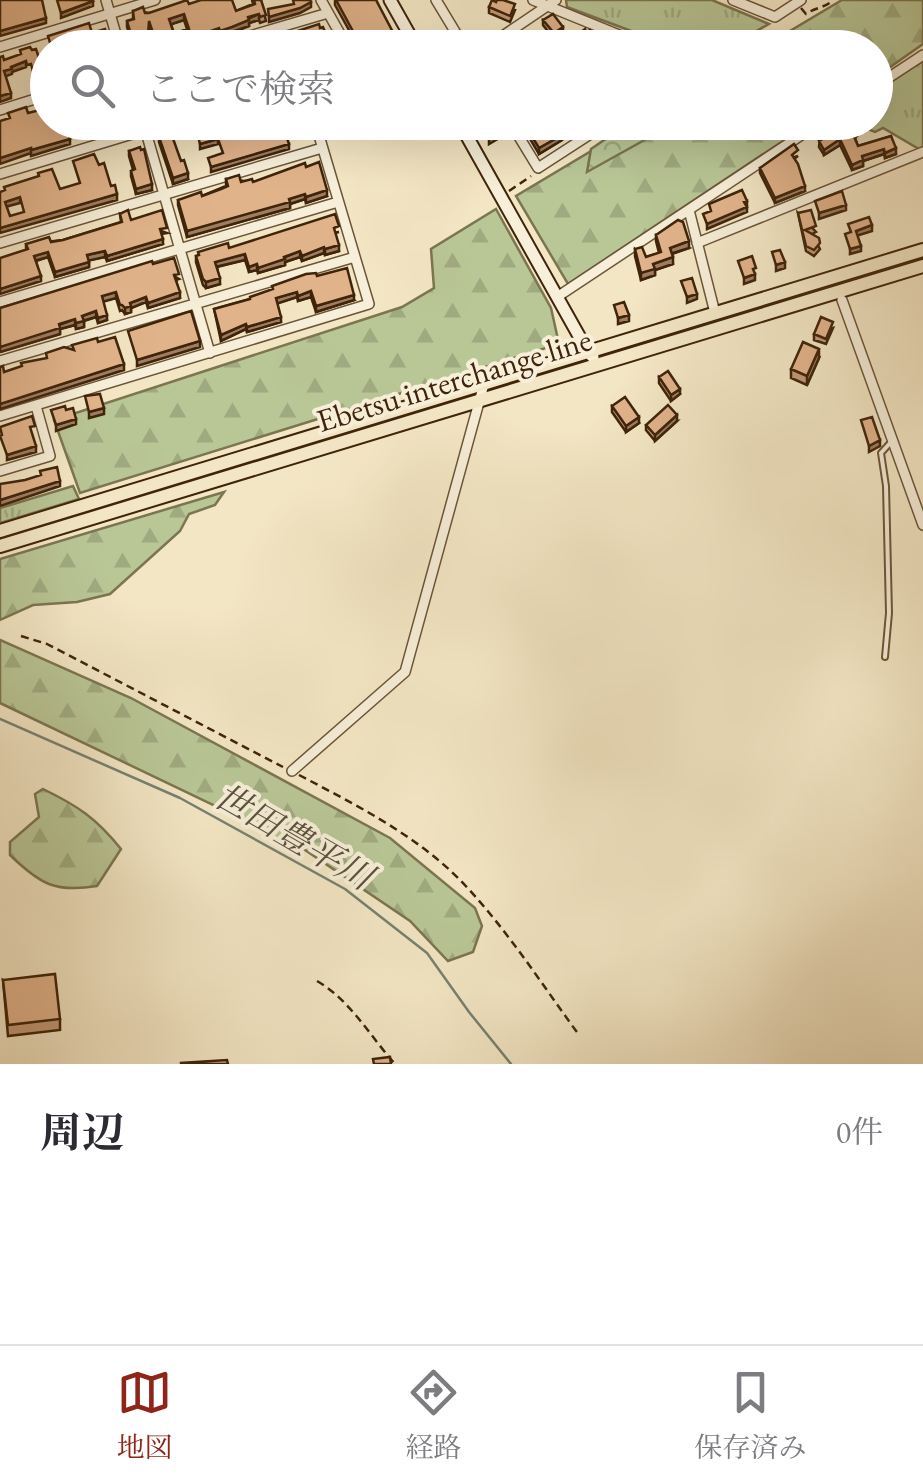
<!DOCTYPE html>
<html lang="ja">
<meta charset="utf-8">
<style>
:root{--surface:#fff;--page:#f2f2f3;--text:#2b2b33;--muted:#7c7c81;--line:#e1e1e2;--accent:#8f2418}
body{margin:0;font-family:"EB Garamond","Noto Serif JP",serif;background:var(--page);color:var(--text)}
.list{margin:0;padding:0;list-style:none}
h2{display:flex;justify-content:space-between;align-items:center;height:130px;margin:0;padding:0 40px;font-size:42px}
h2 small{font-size:32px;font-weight:400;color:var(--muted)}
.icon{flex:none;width:55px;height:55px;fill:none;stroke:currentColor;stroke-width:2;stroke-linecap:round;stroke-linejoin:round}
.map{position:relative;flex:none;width:923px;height:1064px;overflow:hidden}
.search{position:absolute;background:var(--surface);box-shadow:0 10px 40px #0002;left:30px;right:30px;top:30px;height:110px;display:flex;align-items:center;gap:25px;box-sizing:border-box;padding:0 35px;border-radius:55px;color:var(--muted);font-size:38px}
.sheet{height:280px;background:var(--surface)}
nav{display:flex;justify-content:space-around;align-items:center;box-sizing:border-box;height:140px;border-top:2px solid var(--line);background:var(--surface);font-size:28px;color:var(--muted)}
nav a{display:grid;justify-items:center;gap:5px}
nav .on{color:var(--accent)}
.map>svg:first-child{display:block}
.grass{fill:url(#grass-tufts);stroke:#7c7550;stroke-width:2.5}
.forest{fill:url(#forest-firs);stroke:#7c7550;stroke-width:2.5}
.park{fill:url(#park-crowns);stroke:#7c7550;stroke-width:2.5}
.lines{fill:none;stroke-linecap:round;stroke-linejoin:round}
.stream{stroke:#768172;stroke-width:2.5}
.lane-casing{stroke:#6c5439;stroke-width:8}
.street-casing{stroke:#6c5439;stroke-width:12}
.secondary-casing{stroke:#3f240b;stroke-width:15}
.primary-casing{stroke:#3f240b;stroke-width:16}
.path{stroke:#3f240b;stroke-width:2.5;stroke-dasharray:8 5;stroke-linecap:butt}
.lane{stroke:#f7efd9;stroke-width:4}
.street{stroke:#f7efd9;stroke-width:9}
.secondary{stroke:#f7efd9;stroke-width:11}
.primary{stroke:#f3e6c4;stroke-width:12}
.wall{fill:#c29a78;stroke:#3f240b;stroke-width:2.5;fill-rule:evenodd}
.shaded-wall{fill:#9e7d61;stroke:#3f240b;stroke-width:2.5}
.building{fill:#e1b38b;stroke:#3f240b;stroke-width:2.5;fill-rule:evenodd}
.labels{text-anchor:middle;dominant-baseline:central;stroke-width:8;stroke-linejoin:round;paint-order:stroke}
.street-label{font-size:32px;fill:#3f240b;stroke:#f7efd9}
.water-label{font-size:35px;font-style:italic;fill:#5b523e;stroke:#f7efd9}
</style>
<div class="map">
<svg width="923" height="1064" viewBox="0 0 923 1064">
<defs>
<pattern id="grass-tufts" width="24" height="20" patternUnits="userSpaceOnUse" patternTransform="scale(2.5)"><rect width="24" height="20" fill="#b9c696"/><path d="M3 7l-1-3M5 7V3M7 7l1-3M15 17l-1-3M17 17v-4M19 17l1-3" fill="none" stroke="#a0aa80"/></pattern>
<pattern id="forest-firs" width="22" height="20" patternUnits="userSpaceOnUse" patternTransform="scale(2.5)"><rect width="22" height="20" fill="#b9c696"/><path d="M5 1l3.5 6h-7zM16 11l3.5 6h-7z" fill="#a0aa80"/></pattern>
<pattern id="park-crowns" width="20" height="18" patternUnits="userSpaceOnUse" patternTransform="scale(2.5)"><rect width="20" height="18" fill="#b9c696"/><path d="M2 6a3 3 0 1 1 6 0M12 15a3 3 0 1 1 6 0" fill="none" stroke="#a0aa80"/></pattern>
</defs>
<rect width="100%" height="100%" fill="#f3e6c4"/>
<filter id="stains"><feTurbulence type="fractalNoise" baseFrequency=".002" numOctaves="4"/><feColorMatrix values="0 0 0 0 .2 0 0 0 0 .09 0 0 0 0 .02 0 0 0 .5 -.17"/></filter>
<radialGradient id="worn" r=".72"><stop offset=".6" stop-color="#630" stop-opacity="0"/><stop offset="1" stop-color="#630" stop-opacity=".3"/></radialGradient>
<path class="grass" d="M566,0H712L769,24L728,47H674L567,7Z
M923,61V147L919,149L883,128L875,132L855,124L876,122V91Z
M73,486L79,499L0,523V508Z"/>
<path class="forest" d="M842,0H923V44L876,77V48L763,47Z
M638,123H810L568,284L516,196Z
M496,209L551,308L559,344L80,493L54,420L402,307L434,288L431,249Z
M224,492L215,505L189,514L180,531L110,594L77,602L33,605L0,620V559Z
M0,640L131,698L390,838L475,908L482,926L473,952L448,961L410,921L302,848L276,839L226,811L0,703Z
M43,789C78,806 96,818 121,849L97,886C55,893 40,884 10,855V842L39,817L35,794Z"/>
<path class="park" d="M629,123H675L587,172L591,149Z"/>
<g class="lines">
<path class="stream" d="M0,719L180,798L345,889L427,953L469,1012L511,1064"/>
<g class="lane-casing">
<path id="lane" d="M885,657L889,613L886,486L881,453L891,442"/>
</g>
<g class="street-casing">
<path id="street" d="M106,0L120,48
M321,0L348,48
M436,0L465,48
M533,0L651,48
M733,0L775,17L801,0
M0,47L155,0
M209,48L328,13
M485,48L556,0
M604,48L619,35
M876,86L923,55
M0,110L48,95
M143,122L210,353
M510,122L538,168L609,122
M0,174L172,122
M689,210L715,313
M0,243L322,148
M697,243L923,152
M557,297L821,122
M842,300L923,525
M0,302L338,202
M0,361L355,257
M0,416L369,304L315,122
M0,471L50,456L36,406
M292,771L405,672L484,384"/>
</g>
<g class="secondary-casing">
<path id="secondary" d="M390,0L417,48
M459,122L588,352L593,357"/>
</g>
<g class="primary-casing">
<path id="primary" d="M0,531L923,250
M0,546L923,266"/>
</g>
<path class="path" d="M801,8L806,14C816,7 825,8 833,0
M509,191L531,176
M21,636L47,644L283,767
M299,775C356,805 416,835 461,881C506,928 541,983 579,1035
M317,981C350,1000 370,1036 395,1064"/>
<use href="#lane" class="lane"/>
<use href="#street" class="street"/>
<use href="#secondary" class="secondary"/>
<use href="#primary" class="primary"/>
</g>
<path class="wall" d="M252,0H261L266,21L260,23L259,20L249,23V26L232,33L220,36L219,34L179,48H156L149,26L148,48H134L127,27V21L133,19V11L149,13L189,4L236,11L253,4ZM184,20L187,29L174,34L171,24Z
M335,0H376L396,43L389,47L387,42L377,48H373L372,45L368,48H359L335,5Z
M489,7L515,10L510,22L489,13Z
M543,20L563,32L554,39L543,25Z
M520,122H589L562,137V140L539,154Z
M891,136L896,154L885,158L884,154L863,161V166L852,170L840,145L824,155L819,147L820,138L856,137L855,138L858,146Z
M159,137L188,179L173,184L159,142Z
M141,150L152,190L136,194L131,176V171L133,170L129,156V151Z
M798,156L794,159L805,191L775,203L760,173V168Z
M306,167L327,196L306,203L305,199L290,204V208L187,237L178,205V200L202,196L226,186V179L253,182Z
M798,213L816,232L812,234L820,249L814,256L806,251Z
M120,214L131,220L167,233L161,234L163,244L107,261L105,257L89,260V267L55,277L48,257L36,261L41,281L26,250V244L63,240L121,222Z
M339,232L335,233L339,251L325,255L324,253L302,261L300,257L285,262V265L258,273L257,270L249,272L245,260L217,267L220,284L206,288L203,285L196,262V256L229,248Z
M656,235L689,248L672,254L673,264L655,270V275L641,280L635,256V249L646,257L659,253L656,241Z
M153,264L179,279L176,280L180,298L148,308L146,302L131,308V312L125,314L122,310L120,311L116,298L103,301L107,320L98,323L96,317L84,321V327L76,329L75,325L60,329V334L0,352Z
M317,276L354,300L316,312L311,297L298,301L297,297L277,303L281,322L247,332L246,329L221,341L214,309L250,299Z
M833,328L826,344L814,340V334Z
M819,358L807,385L791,378V369Z
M659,377L680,394L671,401L659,383Z
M612,406L639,423L626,432L612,412Z
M677,421L655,441L646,430V425Z
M3,980L60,1019V1030L8,1036Z"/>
<path class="shaded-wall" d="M93,1V6L61,18V13Z
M311,2V7L300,13L269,22V17Z
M184,14V20L169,25V19Z
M259,14V20L249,23V26L220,36V31Z
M46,18V23L0,36V31Z
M563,27V32L554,39V33Z
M219,28V34L179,48H163Z
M387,37V42L374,48V44Z
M396,38V43L389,47V41Z
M596,38V44L592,48H585Z
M372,40V45L368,48H361V46Z
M26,61V67L12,72V74L4,77V71L11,67Z
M45,76V81L35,84V79Z
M11,93V98L0,102V96Z
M120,122H130V124L100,135V130Z
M579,122H589L562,137V140L539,154V148L560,132Z
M506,129V134L489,144V139Z
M70,139V144L31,156V150Z
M218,139V144L200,149V144Z
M840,139V145L824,155V150Z
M289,144V149L211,172V167Z
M31,148V153L0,164V158Z
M896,148V154L885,158V153Z
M884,149V154L863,161V166L852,170V165L862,156Z
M188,173V179L173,184V178Z
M152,184V190L136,194V189Z
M805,186V191L775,203V198Z
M327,190V196L306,203V197Z
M117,194V200L0,233V228Z
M305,194V199L290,204V208L187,237V231Z
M20,197V203L5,207V202Z
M747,201V212L707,229V224Z
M846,205V210L819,219V213Z
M872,225V231L856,236V231Z
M163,239V244L107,261V256Z
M689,241V248L670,254V248Z
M339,245V251L325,255V249Z
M861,246V251L850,254V249Z
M324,247V253L302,261V256Z
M105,251V257L87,261V255Z
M300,251V257L285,262V265L258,273V268Z
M48,252V257L34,261V256Z
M245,254V260L215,267V262Z
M673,257V264L655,270V275L641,280V273L653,264Z
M89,262V267L55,277V272Z
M785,262V268L776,271V265Z
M257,264V270L249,272V267Z
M755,274V280L744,284V278Z
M41,276V281L0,294V289Z
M220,278V284L206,288V282Z
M311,291V297L298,301V296Z
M116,292V298L102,302V296Z
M180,292V298L148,308V303Z
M297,292V297L276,304V298Z
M697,294V299L687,303V297Z
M354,295V300L316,312V306Z
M146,297V302L131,308V312L125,314V308L130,303Z
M96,311V317L82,321V316Z
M107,315V320L98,323V318Z
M629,315V321L618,324V318Z
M281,317V322L247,332V327Z
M75,319V325L60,329V334L0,352V347Z
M84,321V327L76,329V323Z
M246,324V329L221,341V335Z
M200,341V347L137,366V360Z
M819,349V358L807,385V376Z
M124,364V370L0,409V404Z
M680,389V394L671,401V395Z
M104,408V414L89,418V412Z
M677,415V421L655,441V435Z
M639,417V423L626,432V426Z
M76,419V424L56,431V425Z
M880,440V446L869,452V446Z
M36,446V452L7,460V455Z
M60,481V486L0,506V500Z"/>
<path class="building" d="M0,0H42L46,18L0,31Z
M57,0H92L93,1L61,13Z
M187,0L189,4L201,0H232L236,11L255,4L254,0H261L266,15L260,17L259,14L248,17L249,20L232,27L220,31L219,28L163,48H158L149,21L147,48H135L127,21L134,19L133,11L143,7L145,13H149ZM184,14L189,29L174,34L169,19Z
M293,0H310L311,2L300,8L269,17L268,9L294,4Z
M336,0H376L396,38L389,41L387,37L374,44L372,40L361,46Z
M492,0L496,2L497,0H503L515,4L511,14L510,16L489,7Z
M553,14L563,27L554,33L543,20Z
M89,23L92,33L105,29L111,47L58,48L57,44L51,46L48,36Z
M319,24L320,28L323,27L328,39L333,38L335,45L332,48H239L258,43L256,38L277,32L279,37Z
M585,29L586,32L590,30L596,38L585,46L577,35Z
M527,37L534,48H500L510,40L514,47Z
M30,47L32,50L36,49L45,76L35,79L31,64L27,65L26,61L11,67L12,69L4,71L11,93L0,96V57L3,56L4,60L21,54L20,50Z
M26,107L28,113L48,108V122H65L70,139L31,150V148L0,158V121L10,118L8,113Z
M91,122H120L100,130L99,127L94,129Z
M219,122H288L283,126L289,144L211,167L208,158L223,153L218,139L200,144L197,132Z
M503,122L506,129L489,139L481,127L485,122Z
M523,122H579L560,132L562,135L539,148Z
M843,122L845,124L850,122L856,131L853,134L858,146L891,136L896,148L885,153L884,149L862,156L863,160L852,165L840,139L824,150L819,141L821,140L820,138Z
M171,133L181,161L184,160L188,173L173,178L159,137Z
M794,144L798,150L792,155L798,164L805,186L775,198L760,168Z
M140,147L141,150L144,149L152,184L136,189L131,171L135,169L129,151Z
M94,154L99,165L104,163L111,186L115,185L117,194L0,228V192L5,190L4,187L39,176L38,173L52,169L60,189L80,183L73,161ZM20,197L24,212L10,216L5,202Z
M319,162L327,190L306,197L305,194L289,199L290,202L187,231L178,200L201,192L202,196L221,189L228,186L226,179L239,175L241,182L252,179L253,182L305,163L306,167Z
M742,190L747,201L744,202L747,207L707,224L703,214L711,211L709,204Z
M842,191L846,205L819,213L815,201Z
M128,210L131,220L162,210L167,228L160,229L163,239L107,256L105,251L87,255L89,262L55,272L48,252L34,256L41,276L0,289V258L28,249L26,244L49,237L51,242L63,240L122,222L120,214Z
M811,210L816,226L805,230L819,238L820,243L814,250L806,246L798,213Z
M335,214L339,226L334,228L339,245L325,249L324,247L302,256L300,251L284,257L285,259L258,268L257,264L249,267L245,254L215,262L220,278L206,282L203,279L196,256L199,255L198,252L228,243L229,248Z
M869,217L872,225L856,231L861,246L850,249L845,234L851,232L848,224Z
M678,220L683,222L689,241L670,248L673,257L653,264L655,269L641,273L635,249L642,247L646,257L661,252L656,235Z
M780,250L785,262L776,265L772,252Z
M752,256L756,268L753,269L755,274L744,278L738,261Z
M174,258L179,274L174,275L180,292L148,303L146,297L130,303L131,306L125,308L122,305H120L116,292L102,296L107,315L98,318L96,311L82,316L84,321L76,323L75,319L59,324L60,328L0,347V308L152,261L153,264Z
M347,268L354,295L316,306L311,291L298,296L297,292L276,298L281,317L247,327L246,324L221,335L214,309L250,299V297L273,289L272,286L306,274L316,273L317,276Z
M692,278L697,294L687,297L681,281Z
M624,302L629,315L618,318L614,305Z
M191,311L200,341L137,360L128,331Z
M821,317L833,322L826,339L814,334Z
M115,337L124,364L0,404V367L3,366L4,372L22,366L21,363L47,358L46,353L64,347L74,350L72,345L97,338L98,342Z
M803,342L819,349L807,376L791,369Z
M668,371L680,389L671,395L659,377Z
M100,394L104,408L89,412L85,396Z
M625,397L639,417L626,426L612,406Z
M668,405L677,415L655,435L646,425Z
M65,406L66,410L73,408L76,419L56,425L51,410Z
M32,416L35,426L30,427L36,446L7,455L0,436L2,435L0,427Z
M872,417L880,440L869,446L861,420Z
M57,467L60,481L0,500V484L25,480L41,475L40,471Z
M55,974L60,1019L8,1025L3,980Z
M390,1057L391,1064H374L373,1059Z
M227,1060L228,1064H181V1063Z"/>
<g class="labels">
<g class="street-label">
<text transform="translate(454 380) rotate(-17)">Ebetsu interchange line</text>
</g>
<g class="water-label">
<text transform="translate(294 836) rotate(30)">世田豊平川</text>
</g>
</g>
<rect width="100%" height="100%" filter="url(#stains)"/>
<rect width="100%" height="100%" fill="url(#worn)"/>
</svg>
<div class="search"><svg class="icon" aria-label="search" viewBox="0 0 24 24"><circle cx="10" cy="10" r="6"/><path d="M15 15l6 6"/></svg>ここで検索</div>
</div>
<section class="sheet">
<h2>周辺<small>0件</small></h2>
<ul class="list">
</ul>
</section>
<nav>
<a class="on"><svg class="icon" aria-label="map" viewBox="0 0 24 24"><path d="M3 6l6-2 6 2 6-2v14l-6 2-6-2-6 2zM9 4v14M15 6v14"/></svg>地図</a>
<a><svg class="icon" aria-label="directions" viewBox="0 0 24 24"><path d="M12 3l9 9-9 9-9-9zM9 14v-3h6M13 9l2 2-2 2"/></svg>経路</a>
<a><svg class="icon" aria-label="saved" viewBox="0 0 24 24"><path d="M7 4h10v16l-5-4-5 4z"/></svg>保存済み</a>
</nav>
